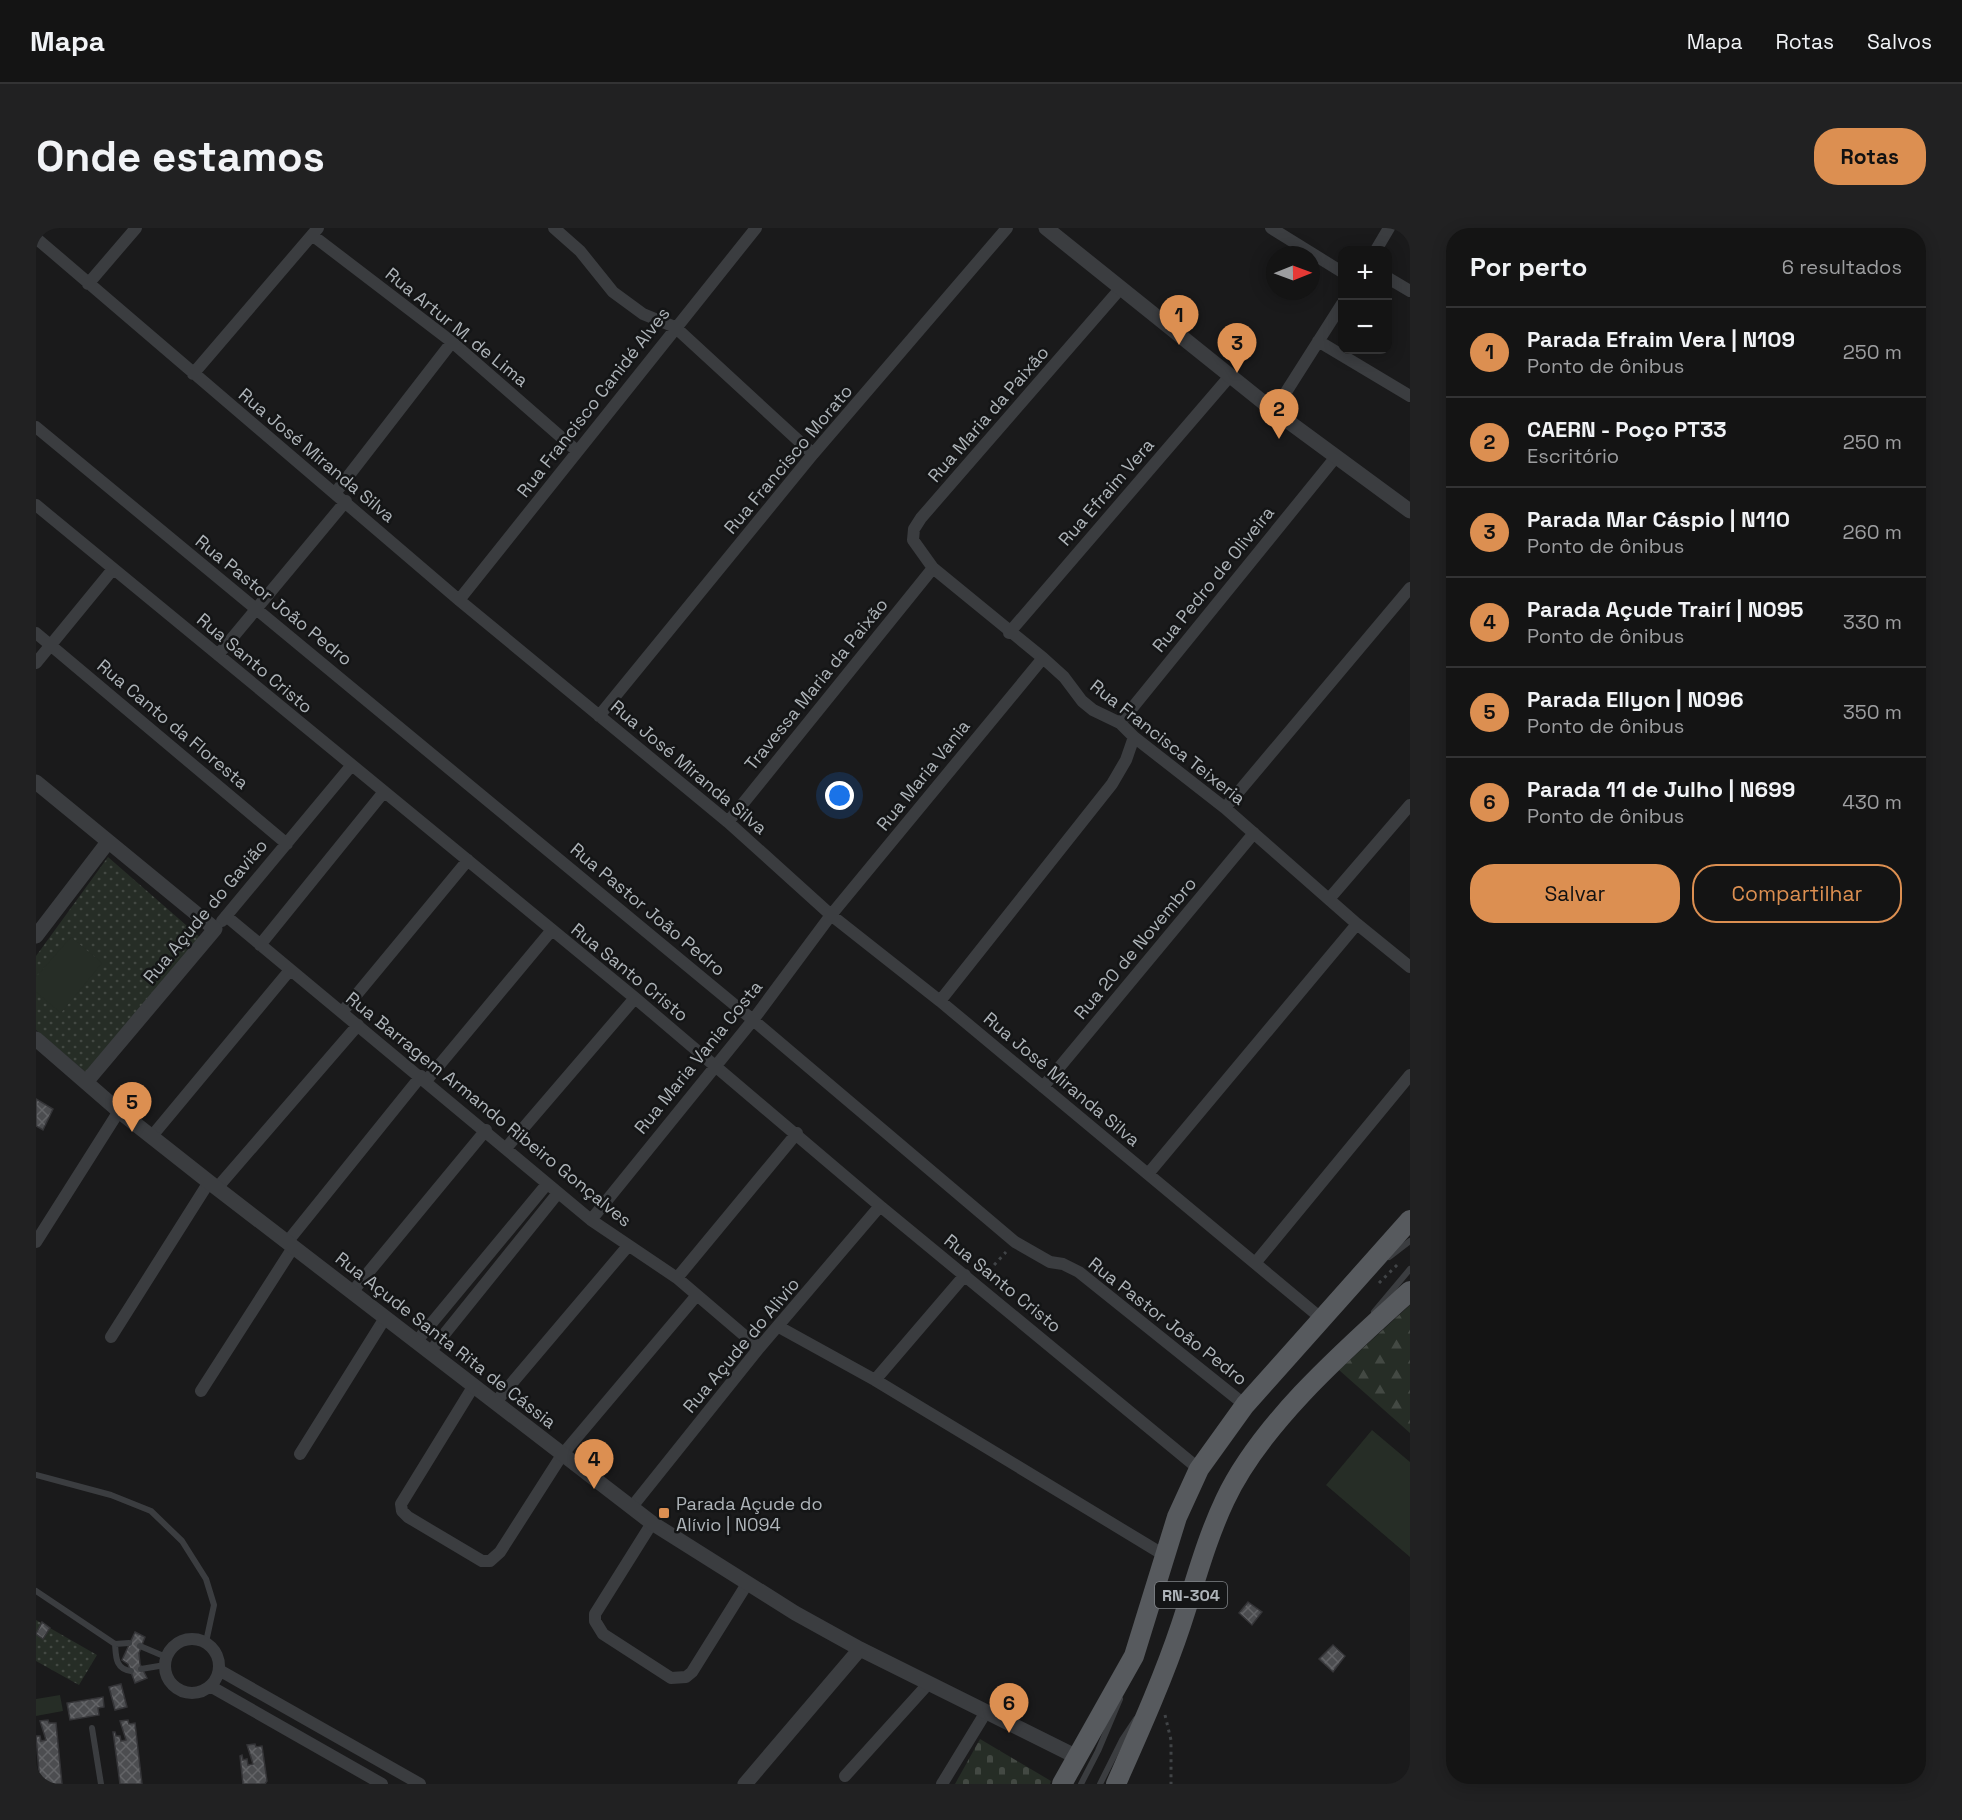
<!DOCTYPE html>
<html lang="pt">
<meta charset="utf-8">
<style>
:root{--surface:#141414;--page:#212122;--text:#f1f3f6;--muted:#9d9ea0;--line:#333334;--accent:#dc8f51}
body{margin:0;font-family:"Space Grotesk",sans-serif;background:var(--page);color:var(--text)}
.controls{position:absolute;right:18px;top:18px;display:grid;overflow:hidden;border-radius:12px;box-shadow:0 3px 15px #0003}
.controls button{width:54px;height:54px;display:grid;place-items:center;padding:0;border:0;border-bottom:2px solid var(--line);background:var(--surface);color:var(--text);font:30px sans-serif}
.compass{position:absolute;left:1230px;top:18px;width:54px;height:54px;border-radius:50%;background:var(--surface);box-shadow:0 3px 15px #0003;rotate:89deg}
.you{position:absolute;left:804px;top:568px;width:21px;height:21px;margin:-15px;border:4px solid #fff;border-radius:50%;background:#1a73e8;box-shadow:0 0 0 9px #1a73e833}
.badge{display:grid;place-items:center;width:39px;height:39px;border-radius:50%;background:var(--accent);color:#111;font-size:20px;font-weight:700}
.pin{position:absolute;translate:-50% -50px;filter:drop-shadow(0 2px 3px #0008)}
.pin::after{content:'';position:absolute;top:32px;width:21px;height:18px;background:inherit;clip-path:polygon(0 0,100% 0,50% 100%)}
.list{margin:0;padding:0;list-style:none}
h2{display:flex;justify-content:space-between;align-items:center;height:78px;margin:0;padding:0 24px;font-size:26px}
h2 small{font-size:20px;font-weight:400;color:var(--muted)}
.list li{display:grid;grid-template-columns:39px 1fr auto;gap:18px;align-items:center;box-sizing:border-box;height:90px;padding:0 24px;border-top:2px solid var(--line)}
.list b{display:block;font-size:22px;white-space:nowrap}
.list p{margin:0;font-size:20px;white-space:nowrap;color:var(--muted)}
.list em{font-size:20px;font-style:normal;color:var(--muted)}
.actions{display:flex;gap:12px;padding:18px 24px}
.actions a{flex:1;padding:14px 0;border:2px solid var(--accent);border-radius:24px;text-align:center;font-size:21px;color:var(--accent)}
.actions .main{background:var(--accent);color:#111}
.map{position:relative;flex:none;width:1374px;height:1556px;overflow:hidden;border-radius:24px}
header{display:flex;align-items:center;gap:36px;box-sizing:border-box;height:84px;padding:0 30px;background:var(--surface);border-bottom:2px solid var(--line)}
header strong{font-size:28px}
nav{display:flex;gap:33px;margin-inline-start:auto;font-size:21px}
.intro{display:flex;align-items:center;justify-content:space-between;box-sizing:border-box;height:144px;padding:0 36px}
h1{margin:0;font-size:42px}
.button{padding:15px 27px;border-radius:24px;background:var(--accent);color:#111;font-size:21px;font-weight:700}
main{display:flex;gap:36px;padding:0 36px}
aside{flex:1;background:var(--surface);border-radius:24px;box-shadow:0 3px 15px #0003}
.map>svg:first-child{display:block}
.grass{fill:url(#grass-dots)}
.forest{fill:url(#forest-firs)}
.cemetery{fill:url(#cemetery-stones)}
.pitch{fill:#262d26}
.building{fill:url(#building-cross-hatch);stroke:#343437;stroke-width:1.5}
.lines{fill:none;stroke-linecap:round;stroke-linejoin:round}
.path{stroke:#414447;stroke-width:3;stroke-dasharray:3 4.5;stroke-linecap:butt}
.service{stroke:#3b3d40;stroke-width:6}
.minor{stroke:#3b3d40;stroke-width:12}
.tertiary{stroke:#3b3d40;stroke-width:15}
.primary{stroke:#575a5e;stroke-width:20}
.poi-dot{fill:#dc8f51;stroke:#141516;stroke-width:2}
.labels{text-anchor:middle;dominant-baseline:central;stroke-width:5;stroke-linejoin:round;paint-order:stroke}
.shield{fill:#141516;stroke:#808488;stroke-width:1.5}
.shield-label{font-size:16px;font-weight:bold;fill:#aeb4b9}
.street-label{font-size:18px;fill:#aeb4b9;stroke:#141516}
.poi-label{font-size:18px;fill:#aeb4b9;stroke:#141516;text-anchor:start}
</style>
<header>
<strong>Mapa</strong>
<nav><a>Mapa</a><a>Rotas</a><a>Salvos</a></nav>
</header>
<div class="intro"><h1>Onde estamos</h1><a class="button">Rotas</a></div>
<main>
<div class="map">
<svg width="1374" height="1556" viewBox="0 0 1374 1556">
<defs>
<pattern id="grass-dots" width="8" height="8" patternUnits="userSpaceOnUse" patternTransform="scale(1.5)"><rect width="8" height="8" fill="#262d26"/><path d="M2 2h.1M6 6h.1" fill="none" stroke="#434943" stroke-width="1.8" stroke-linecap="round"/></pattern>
<pattern id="forest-firs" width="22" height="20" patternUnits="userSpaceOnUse" patternTransform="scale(1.5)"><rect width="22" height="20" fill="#262d26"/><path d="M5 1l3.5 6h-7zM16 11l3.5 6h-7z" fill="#434943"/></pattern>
<pattern id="cemetery-stones" width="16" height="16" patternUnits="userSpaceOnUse" patternTransform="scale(1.5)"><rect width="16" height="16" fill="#262d26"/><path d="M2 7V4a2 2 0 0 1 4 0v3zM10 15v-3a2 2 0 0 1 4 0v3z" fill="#434943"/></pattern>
<pattern id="building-cross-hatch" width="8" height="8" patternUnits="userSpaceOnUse" patternTransform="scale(1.5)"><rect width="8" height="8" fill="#4c4d50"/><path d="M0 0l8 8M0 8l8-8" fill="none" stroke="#636467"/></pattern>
</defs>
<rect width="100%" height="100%" fill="#1a1a1b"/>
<path class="grass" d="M72,629L166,711L53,847L0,802V728Z
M0,1392L61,1427L43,1457L0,1433Z"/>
<path class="forest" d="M1374,1077V1205L1303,1142Z"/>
<path class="cemetery" d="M944,1511L1015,1553L1014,1556H919Z"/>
<path class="pitch" d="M35,709L66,735L25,785L0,764V749Z
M1336,1202L1374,1234V1329L1290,1257Z
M24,1467L27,1483L0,1488V1471Z"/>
<path class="building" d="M0,871L17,881L7,902L0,898Z
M1212,1374L1226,1384L1216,1397L1203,1385Z
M6,1394L14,1400L7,1411L0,1406Z
M99,1404L109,1409L103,1425L104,1436L111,1450L99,1455L92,1436L86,1432Z
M1297,1417L1309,1428L1297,1444L1283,1431Z
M85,1456L91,1479L79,1482L73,1459Z
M67,1469L68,1479L62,1480L63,1487L34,1492L31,1475Z
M12,1492L13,1495H20L26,1556H4L0,1508H4L5,1513L10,1512L4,1493Z
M92,1492L93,1496L99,1495L106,1556H84L77,1504H79L80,1508H84L85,1513L90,1512L84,1493Z
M219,1516L220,1519L226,1518L231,1553L229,1556H207L204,1528L206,1527L207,1532L211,1531L212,1537L217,1536L211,1517Z"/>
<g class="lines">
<path class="path" d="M948,1048L970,1024
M1343,1055L1362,1036
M1129,1487L1135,1512V1556"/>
<path class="service" d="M1353,1029L1374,1013
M1338,1084L1374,1041
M0,1247L75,1267L115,1283L146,1313L170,1351L178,1377L170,1414
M0,1363L79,1416L93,1415
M79,1416C80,1428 79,1441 95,1443
M104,1418L130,1429
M105,1441L129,1437
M56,1500L65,1556
M1045,1556L1062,1523L1084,1471
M1064,1556L1086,1512L1100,1491"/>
<path class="minor" d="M518,0L544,23L577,64L607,86L639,99L777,226
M1235,0L1306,44
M276,7L416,114L541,223
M0,10L423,372L692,594L795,687L904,773L1286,1091
M1340,22L1353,0
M1352,50L1374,63
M52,56L100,0
M1084,61L885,290L878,301L877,312L897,340L1007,430L1028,449L1046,473L1057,482L1084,495L1098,509L1189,580L1321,696L1374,739
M1282,113L1374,168
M157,146L282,0
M1238,183L1306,76
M0,199L717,792L979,1014L1014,1034L1027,1036L1043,1044L1209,1177
M300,264L416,114
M0,277L599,770L844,978L1163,1241
M423,372L720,0
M0,405L251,616
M973,405L1194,148
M182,427L310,273
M0,435L77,341
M563,488L777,226L971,0
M1084,495L1299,230
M1189,580L1374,360
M692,594L897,340
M1293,671L1374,577
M190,688L555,992L641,1050L723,1120
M186,693L315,538
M224,717L347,565
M904,773L1076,556L1090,532L1098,509
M307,783L432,632
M390,853L515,703
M1007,859L1218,605
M116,908L254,742
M471,919L599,770
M1112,946L1321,696
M181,960L322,797
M555,992L717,792L795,687L1007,430
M252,1013L385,848
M0,1014L83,883
M1220,1034L1374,847
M641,1050L761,905
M317,1063L450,902
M743,1099L839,1152L1128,1327
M75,1109L173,954
M380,1114L511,956
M394,1124L522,965
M839,1152L929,1047
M437,1159L365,1276L366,1283L372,1289L446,1333H454L464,1324L526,1227L661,1067
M165,1163L258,1018
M459,1175L592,1018
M264,1226L349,1090
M595,1280L723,1120L844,978
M616,1295L559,1386V1393L567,1406L635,1450L650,1449L656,1444L711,1356
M129 1438a27 27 0 1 1 54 0a27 27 0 1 1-54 0Z
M183,1442L384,1556
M174,1458L346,1556
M809,1548L893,1455
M906,1556L950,1484"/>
<path class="tertiary" d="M1010,0L1238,183L1374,283
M0,554L179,701L51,853
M0,708L72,614
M0,811L83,883L173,954L616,1295L759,1385L824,1421L1041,1529
M709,1556L824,1421"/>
<path class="primary" d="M1026,1556L1098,1428L1141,1289L1163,1241L1209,1177L1374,992
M1080,1556C1103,1504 1127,1451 1145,1397C1159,1355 1170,1312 1189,1272C1225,1195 1311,1120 1374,1063"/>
</g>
<rect class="poi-dot" x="622" y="1279" width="12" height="12" rx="3"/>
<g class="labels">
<rect class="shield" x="1119" y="1354" width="72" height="26" rx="4.5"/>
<g class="shield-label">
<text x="1155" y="1367">RN-304</text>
</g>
<g class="street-label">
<text transform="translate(421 99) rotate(39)">Rua Artur M. de Lima</text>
<text transform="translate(557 174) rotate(-52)">Rua Francisco Canidé Alves</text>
<text transform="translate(952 186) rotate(-49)">Rua Maria da Paixão</text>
<text transform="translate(281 227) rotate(40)">Rua José Miranda Silva</text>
<text transform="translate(752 231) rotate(-50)">Rua Francisco Morato</text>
<text transform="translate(1070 264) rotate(-49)">Rua Efraim Vera</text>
<text transform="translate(1177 351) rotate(-51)">Rua Pedro de Oliveira</text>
<text transform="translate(238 372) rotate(39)">Rua Pastor João Pedro</text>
<text transform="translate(219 435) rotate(40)">Rua Santo Cristo</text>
<text transform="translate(780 456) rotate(-51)">Travessa Maria da Paixão</text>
<text transform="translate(137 496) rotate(40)">Rua Canto da Floresta</text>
<text transform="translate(1132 514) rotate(38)">Rua Francisca Teixeria</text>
<text transform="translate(653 539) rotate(40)">Rua José Miranda Silva</text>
<text transform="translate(887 547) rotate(-51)">Rua Maria Vania</text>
<text transform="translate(612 681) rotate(40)">Rua Pastor João Pedro</text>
<text transform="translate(169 683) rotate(-50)">Rua Açude do Gavião</text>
<text transform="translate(1099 720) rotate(-50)">Rua 20 de Novembro</text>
<text transform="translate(594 744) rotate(39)">Rua Santo Cristo</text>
<text transform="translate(662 829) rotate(-51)">Rua Maria Vania Costa</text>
<text transform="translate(1026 851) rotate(40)">Rua José Miranda Silva</text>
<text transform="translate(453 881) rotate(39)">Rua Barragem Armando Ribeiro Gonçalves</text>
<text transform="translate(967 1055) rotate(39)">Rua Santo Cristo</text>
<text transform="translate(1132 1093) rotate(38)">Rua Pastor João Pedro</text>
<text transform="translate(410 1112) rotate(38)">Rua Açude Santa Rita de Cássia</text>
<text transform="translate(705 1117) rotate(-50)">Rua Açude do Alivio</text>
</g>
<g class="poi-label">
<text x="640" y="1275">Parada Açude do<tspan x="640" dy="21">Alívio | N094</tspan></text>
</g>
</g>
</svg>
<div class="controls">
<button>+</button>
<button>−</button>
</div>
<svg class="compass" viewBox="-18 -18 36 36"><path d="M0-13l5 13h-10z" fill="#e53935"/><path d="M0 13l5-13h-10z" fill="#9d9ea0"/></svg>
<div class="you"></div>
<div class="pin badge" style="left:1143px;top:117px">1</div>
<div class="pin badge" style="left:1243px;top:211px">2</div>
<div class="pin badge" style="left:1201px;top:145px">3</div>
<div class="pin badge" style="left:558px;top:1261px">4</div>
<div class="pin badge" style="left:96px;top:904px">5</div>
<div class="pin badge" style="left:973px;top:1505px">6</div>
</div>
<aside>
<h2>Por perto<small>6 resultados</small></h2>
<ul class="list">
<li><span class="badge">1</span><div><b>Parada Efraim Vera | N109</b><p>Ponto de ônibus</p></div><em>250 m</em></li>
<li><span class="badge">2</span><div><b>CAERN - Poço PT33</b><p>Escritório</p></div><em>250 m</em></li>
<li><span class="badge">3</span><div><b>Parada Mar Cáspio | N110</b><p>Ponto de ônibus</p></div><em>260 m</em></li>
<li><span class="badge">4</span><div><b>Parada Açude Trairí | N095</b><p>Ponto de ônibus</p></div><em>330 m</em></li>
<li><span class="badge">5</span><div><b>Parada Ellyon | N096</b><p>Ponto de ônibus</p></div><em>350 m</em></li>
<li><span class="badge">6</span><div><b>Parada 11 de Julho | N699</b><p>Ponto de ônibus</p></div><em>430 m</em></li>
</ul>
<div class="actions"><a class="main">Salvar</a><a>Compartilhar</a></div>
</aside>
</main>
